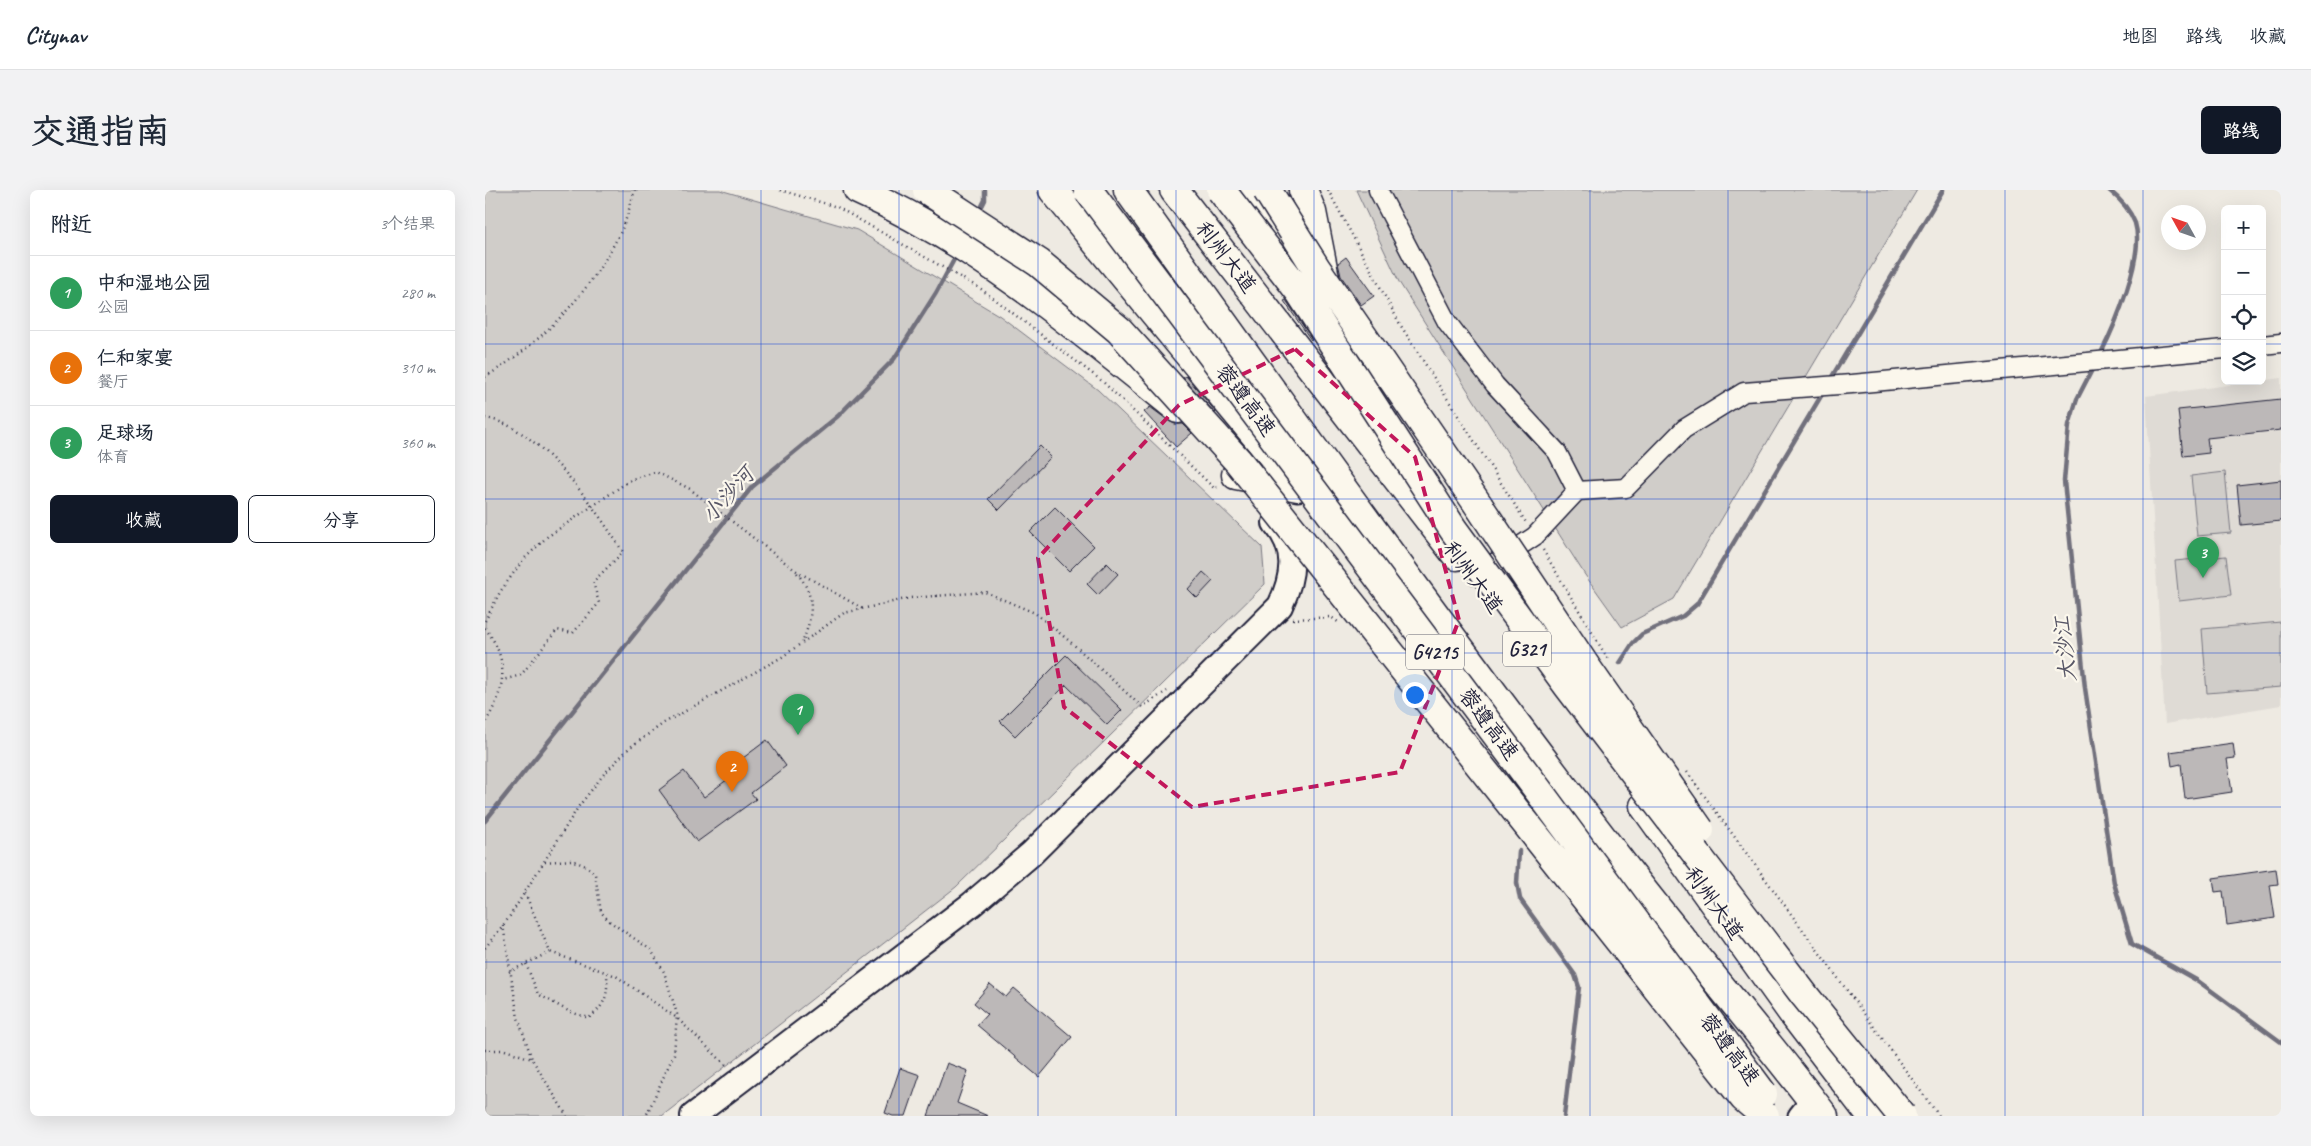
<!DOCTYPE html>
<html lang="zh">
<meta charset="utf-8">
<style>
:root{--surface:#fff;--page:#f2f2f3;--text:#1f2937;--muted:#747a83;--line:#e0e1e3;--accent:#111827}
body{margin:0;font-family:Caveat,"LXGW WenKai TC",sans-serif;background:var(--page);color:var(--text)}
.controls{position:absolute;right:15px;top:15px;display:grid;overflow:hidden;border-radius:8px;box-shadow:0 5px 20px #0002}
.controls button{width:45px;height:45px;display:grid;place-items:center;padding:0;border:0;border-bottom:1px solid var(--line);background:var(--surface);color:var(--text);font:25px sans-serif}
.compass{position:absolute;left:1676px;top:15px;width:45px;height:45px;border-radius:50%;background:var(--surface);box-shadow:0 5px 20px #0002;rotate:310deg}
.you{position:absolute;left:929px;top:504px;width:18px;height:18px;margin:-12px;border:4px solid #fff;border-radius:50%;background:#1a73e8;box-shadow:0 0 0 8px #1a73e833}
.badge{display:grid;place-items:center;width:32px;height:32px;border-radius:50%;background:var(--accent);color:#fff;font-size:16px;font-weight:700}
.pin{position:absolute;translate:-50% -41px;filter:drop-shadow(0 1px 2px #0008)}
.pin::after{content:'';position:absolute;top:26px;width:18px;height:15px;background:inherit;clip-path:polygon(0 0,100% 0,50% 100%)}
.list{margin:0;padding:0;list-style:none}
h2{display:flex;justify-content:space-between;align-items:center;height:65px;margin:0;padding:0 20px;font-size:21px}
h2 small{font-size:16px;font-weight:400;color:var(--muted)}
.list li{display:grid;grid-template-columns:32px 1fr auto;gap:15px;align-items:center;box-sizing:border-box;height:75px;padding:0 20px;border-top:1px solid var(--line)}
.list b{display:block;font-size:19px;white-space:nowrap}
.list p{margin:0;font-size:16px;white-space:nowrap;color:var(--muted)}
.list em{font-size:16px;font-style:normal;color:var(--muted)}
.actions{display:flex;gap:10px;padding:15px 20px}
.actions a{flex:1;padding:11px 0;border:1px solid var(--accent);border-radius:8px;text-align:center;font-size:18px;color:var(--accent)}
.actions .main{background:var(--accent);color:#fff}
.icon{flex:none;width:28px;height:28px;fill:none;stroke:currentColor;stroke-width:2;stroke-linecap:round;stroke-linejoin:round}
.map{position:relative;flex:none;width:1796px;height:926px;overflow:hidden;border-radius:8px}
header{display:flex;align-items:center;gap:30px;box-sizing:border-box;height:70px;padding:0 25px;background:var(--surface);border-bottom:1px solid var(--line)}
header strong{font-size:24px}
nav{display:flex;gap:28px;margin-inline-start:auto;font-size:18px}
.intro{display:flex;align-items:center;justify-content:space-between;box-sizing:border-box;height:120px;padding:0 30px}
h1{margin:0;font-size:35px}
.button{padding:12px 22px;border-radius:8px;background:var(--accent);color:#fff;font-size:18px;font-weight:700}
main{display:flex;gap:30px;padding:0 30px}
aside{flex:1;background:var(--surface);border-radius:8px;box-shadow:0 5px 20px #0002}
.map>svg:first-child{display:block}
.built{fill:#dfdbd5}
.green{fill:#d0cdc9;stroke:#797882}
.lines{fill:none;stroke-linecap:round;stroke-linejoin:round}
.stream{stroke:#716f7c;stroke-width:4.5}
.building{fill:#bcb8b8;stroke:#22223b}
.minor-casing{stroke:#22223b;stroke-width:21}
.tertiary-casing{stroke:#22223b;stroke-width:25}
.secondary-casing{stroke:#22223b;stroke-width:28}
.trunk-casing{stroke:#22223b;stroke-width:31}
.motorway-casing{stroke:#22223b;stroke-width:31}
.path{stroke:#22223b;stroke-width:2.5;stroke-dasharray:1 4;stroke-linecap:butt}
.minor{stroke:#fbf7ec;stroke-width:18}
.tertiary{stroke:#fbf7ec;stroke-width:21}
.secondary{stroke:#fbf7ec;stroke-width:24}
.trunk{stroke:#fbf7ec;stroke-width:28}
.motorway{stroke:#fbf7ec;stroke-width:28}
.motorway-bridge-casing{stroke:#22223b;stroke-width:31;stroke-linecap:butt}
.motorway-bridge{stroke:#fbf7ec;stroke-width:28}
.marked{fill:none;stroke:#c2185b;stroke-width:4;stroke-dasharray:10 6;stroke-linejoin:round}
.grid{fill:none;stroke:#1d4ed8;stroke-width:1;stroke-opacity:0.55}
.labels{text-anchor:middle;dominant-baseline:central;stroke-width:4.5;stroke-linejoin:round;paint-order:stroke}
.shield{fill:#fbf7ec;stroke:#636270;stroke-width:1}
.shield-label{font-size:20px;font-weight:bold;fill:#22223b}
.street-label{font-size:21px;fill:#22223b;stroke:#fbf7ec}
.water-label{font-size:22px;font-style:italic;fill:#575666;stroke:#fbf7ec}
</style>
<header>
<strong>Citynav</strong>
<nav><a>地图</a><a>路线</a><a>收藏</a></nav>
</header>
<div class="intro"><h1>交通指南</h1><a class="button">路线</a></div>
<main>
<aside>
<h2>附近<small>3个结果</small></h2>
<ul class="list">
<li><span class="badge" style="background:#2e9e5b">1</span><div><b>中和湿地公园</b><p>公园</p></div><em>280 m</em></li>
<li><span class="badge" style="background:#e8710a">2</span><div><b>仁和家宴</b><p>餐厅</p></div><em>310 m</em></li>
<li><span class="badge" style="background:#2e9e5b">3</span><div><b>足球场</b><p>体育</p></div><em>360 m</em></li>
</ul>
<div class="actions"><a class="main">收藏</a><a>分享</a></div>
</aside>
<div class="map">
<svg width="1796" height="926" viewBox="0 0 1796 926">
<rect width="100%" height="100%" fill="#eeeae2"/>
<filter id="ink" filterUnits="userSpaceOnUse"><feTurbulence type="fractalNoise" baseFrequency=".02" numOctaves="2"/><feDisplacementMap in="SourceGraphic" scale="10" xChannelSelector="R" yChannelSelector="G"/><feConvolveMatrix kernelMatrix="1 2 1 2 8 2 1 2 1" color-interpolation-filters="sRGB"/></filter>
<g filter="url(#ink)">
<path class="built" d="M1796,188V515L1680,534L1661,206Z"/>
<path class="green" d="M0,0H235L372,40L515,126L613,200L777,357L780,394L471,697L177,926H0Z
M871,0H1432L1189,409L1137,437L1100,385L914,92Z
M1740,282L1746,343L1712,346L1706,286Z
M1741,366L1746,405L1694,411L1690,371Z
M1796,432V497L1722,503L1717,439Z"/>
<g class="lines">
<path class="stream" d="M494,22L500,10V0
M1615,165C1630,136 1660,65 1650,33C1645,20 1635,9 1624,0
M1609,176L1592,209L1584,235L1579,291L1600,498L1629,693L1647,754L1713,791L1796,852
M1345,190L1458,0
M1135,473L1148,453L1157,444L1198,426L1212,414L1339,201
M0,631L267,297L353,226L409,169L451,103L472,64
M1034,661L1032,693L1035,709L1090,785L1094,797L1079,926"/>
</g>
<path class="building" d="M861,67L889,106L876,115L856,86L853,73Z
M801,110L827,149L826,150L799,111Z
M701,186L731,222L730,223L698,188Z
M1796,209V240L1722,248L1724,263L1698,266L1693,220Z
M665,217L684,231L690,234H698L707,243L691,257L659,222Z
M555,256L566,267L514,320L503,309Z
M1796,290V331L1756,335L1752,295Z
M570,317L609,356L584,381L545,342Z
M622,373L633,384L613,405L602,394Z
M718,382L728,391L712,408L703,399Z
M581,465L637,520L622,535L581,495L530,546L515,531Z
M282,550L301,576L266,603L271,609L212,652L174,600L199,581L219,607L251,583L246,577Z
M1748,553L1750,568L1742,569L1747,602L1700,609L1696,574L1687,576L1685,562Z
M1791,679L1793,694L1785,695L1790,728L1742,735L1738,701L1730,702L1728,688Z
M505,794L521,807L529,798L587,847L554,887L492,835L502,824L489,813Z
M462,873L483,881L472,913L503,926H443Z
M415,878L435,885L421,926H408L400,923Z"/>
<g class="lines">
<g class="minor-casing">
<path id="minor" d="M893,0L962,132L1010,195L1072,262L1092,301
M1777,155L1796,153
M991,385L1050,346L1092,301L1141,298L1199,239L1259,202L1367,194L1740,159"/>
</g>
<g class="tertiary-casing">
<path id="tertiary" d="M1314,926L1327,910"/>
</g>
<g class="secondary-casing">
<path id="secondary" d="M208,926L487,714L546,664L795,416C809,386 813,359 790,333"/>
</g>
<g class="trunk-casing">
<path id="trunk" d="M643,0C807,229 971,458 1143,681C1207,764 1276,842 1339,926
M689,0L972,366
M845,114L882,189
M727,193L790,269
M751,285L813,297
M1159,616L1308,824L1386,926"/>
</g>
<g class="motorway-casing">
<path id="motorway" d="M373,0C492,53 593,138 693,219
M568,0L727,193
M760,0L816,75
M818,0L827,22L841,93
M891,165L994,316"/>
</g>
<path class="path" d="M295,0L352,17L496,99L617,191L730,299L734,295
M843,0L916,136L1042,334
M0,187C57,153 102,106 133,47C141,33 145,15 150,0
M0,228C55,236 110,318 138,362L108,392L114,413L88,443L72,440L36,485L18,490
M1058,360L1124,471
M312,383C331,406 328,424 318,451
M808,429L846,427L853,432
M0,431L15,402L38,370L62,347L147,289L171,282L205,299L310,380L378,419
M0,438C25,470 21,499 0,533
M1202,582L1454,926
M60,672L86,670L101,676L110,684L116,722L124,731L166,760L179,782L192,824L189,864L161,926
M40,703L65,762L131,786L192,828L242,876
M18,735L33,828L47,869
M0,758L23,729L94,616L119,584L144,558L179,533L297,467L359,423L425,408L500,402L550,423L588,454L657,517L682,501
M41,774L53,804L85,822L104,828C121,814 123,806 122,783
M24,782L65,762
M0,860H20L47,869L82,926"/>
<use href="#minor" class="minor"/>
<use href="#tertiary" class="tertiary"/>
<use href="#secondary" class="secondary"/>
<use href="#trunk" class="trunk"/>
<use href="#motorway" class="motorway"/>
<g class="motorway-bridge-casing">
<path id="motorway-bridge" d="M442,0L554,73L634,140L753,271L1259,908L1280,926
M603,0L1053,600L1278,904
M736,0L814,101L968,339L1083,496L1320,806L1417,926
M782,0L831,78L891,165
M994,316L1102,478L1215,640"/>
</g>
<use href="#motorway-bridge" class="motorway-bridge"/>
</g>
</g>
<path class="marked" d="M810,159L930,267L974,430L915,582L707,617L579,517L553,368L694,215Z"/>
<path class="grid" d="M138,0V926M276,0V926M414,0V926M553,0V926M691,0V926M829,0V926M967,0V926M1105,0V926M1243,0V926M1382,0V926M1520,0V926M1658,0V926M0,154H1740M1777,154H1796M0,309H1796M0,463H1796M0,617H1796M0,772H1796"/>
<g class="labels">
<g class="shield">
<rect x="1018" y="441.5" width="48" height="35" rx="4"/>
<rect x="921" y="444.5" width="58" height="35" rx="4"/>
</g>
<g class="shield-label">
<text x="1042" y="459">G321</text>
<text x="950" y="462">G4215</text>
</g>
<g class="street-label">
<text transform="translate(741 67) rotate(52)">利州大道</text>
<text transform="translate(761 210) rotate(53)">蓉遵高速</text>
<text transform="translate(988 387) rotate(53)">利州大道</text>
<text transform="translate(1004 534) rotate(53)">蓉遵高速</text>
<text transform="translate(1229 713) rotate(54)">利州大道</text>
<text transform="translate(1245 859) rotate(53)">蓉遵高速</text>
</g>
<g class="water-label">
<text transform="translate(243 305) rotate(-48)">小沙河</text>
<text transform="translate(1580 459) rotate(-96)">大沙江</text>
</g>
</g>
</svg>
<div class="controls">
<button>+</button>
<button>−</button>
<button><svg class="icon" aria-label="locate" viewBox="0 0 24 24"><circle cx="12" cy="12" r="6"/><path d="M12 2v4M12 18v4M2 12h4M18 12h4"/></svg></button>
<button><svg class="icon" aria-label="layers" viewBox="0 0 24 24"><path d="M12 4l9 5-9 5-9-5zM3 14l9 5 9-5"/></svg></button>
</div>
<svg class="compass" viewBox="-18 -18 36 36"><path d="M0-13l5 13h-10z" fill="#e53935"/><path d="M0 13l5-13h-10z" fill="#747a83"/></svg>
<div class="you"></div>
<div class="pin badge" style="left:313px;top:545px;background:#2e9e5b">1</div>
<div class="pin badge" style="left:247px;top:602px;background:#e8710a">2</div>
<div class="pin badge" style="left:1718px;top:388px;background:#2e9e5b">3</div>
</div>
</main>
